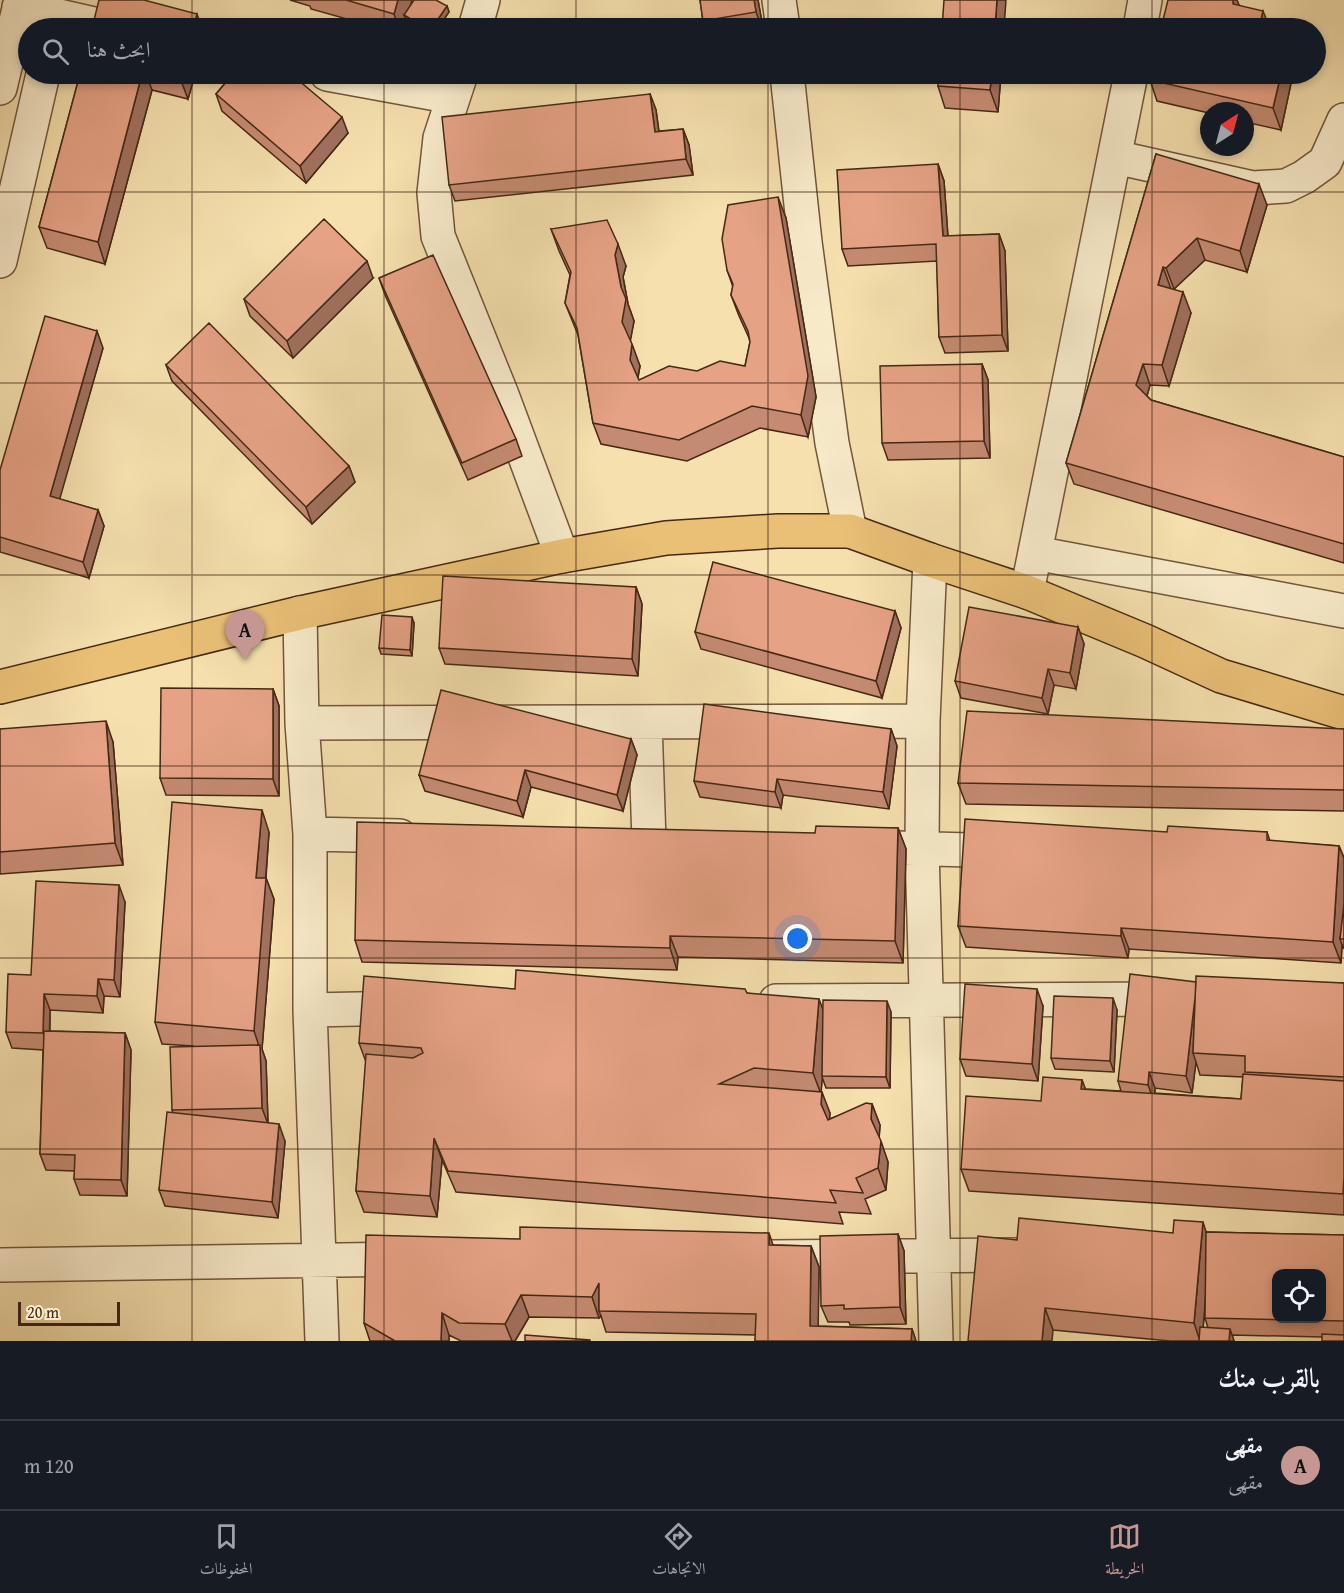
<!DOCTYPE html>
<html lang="ar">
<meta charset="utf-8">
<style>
:root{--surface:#171b24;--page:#242831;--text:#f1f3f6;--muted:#9ea1a6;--line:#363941;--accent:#c59692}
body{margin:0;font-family:"Gentium Book Plus",Amiri,serif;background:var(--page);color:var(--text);direction:rtl}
.controls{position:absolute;right:18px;bottom:18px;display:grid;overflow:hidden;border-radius:12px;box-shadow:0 3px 9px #0003}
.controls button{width:54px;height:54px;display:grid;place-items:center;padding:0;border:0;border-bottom:2px solid var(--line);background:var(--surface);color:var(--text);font:30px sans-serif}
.compass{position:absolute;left:1200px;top:102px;width:54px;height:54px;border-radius:50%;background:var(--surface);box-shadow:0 3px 9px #0003;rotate:36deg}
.scale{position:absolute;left:18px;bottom:15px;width:102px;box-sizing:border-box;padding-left:6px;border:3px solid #452814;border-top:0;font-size:16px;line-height:21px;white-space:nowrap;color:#452814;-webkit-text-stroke:4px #f8ebca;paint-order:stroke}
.you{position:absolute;left:798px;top:939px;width:21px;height:21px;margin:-15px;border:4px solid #fff;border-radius:50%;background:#1a73e8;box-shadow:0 0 0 9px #1a73e833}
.badge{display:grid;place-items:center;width:39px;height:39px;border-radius:50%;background:var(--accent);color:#111;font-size:20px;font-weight:700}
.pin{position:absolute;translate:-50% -50px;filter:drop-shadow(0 2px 3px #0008)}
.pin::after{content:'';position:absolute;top:32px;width:21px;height:18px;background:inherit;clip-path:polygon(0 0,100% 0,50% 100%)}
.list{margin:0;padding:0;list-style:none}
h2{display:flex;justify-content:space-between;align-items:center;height:78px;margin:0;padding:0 24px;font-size:26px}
h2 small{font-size:20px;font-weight:400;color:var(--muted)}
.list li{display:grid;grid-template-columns:39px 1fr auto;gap:18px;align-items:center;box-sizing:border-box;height:90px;padding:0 24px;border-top:2px solid var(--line)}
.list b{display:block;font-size:22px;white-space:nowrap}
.list p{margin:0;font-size:20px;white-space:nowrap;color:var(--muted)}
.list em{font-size:20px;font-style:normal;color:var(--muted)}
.icon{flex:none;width:33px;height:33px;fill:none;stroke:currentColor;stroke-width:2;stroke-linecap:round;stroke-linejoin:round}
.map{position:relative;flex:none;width:1344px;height:1341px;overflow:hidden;direction:ltr}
.search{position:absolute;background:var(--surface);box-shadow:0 3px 9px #0003;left:18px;right:18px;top:18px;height:66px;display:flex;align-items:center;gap:15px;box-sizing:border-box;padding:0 21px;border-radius:33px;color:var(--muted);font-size:22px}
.sheet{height:168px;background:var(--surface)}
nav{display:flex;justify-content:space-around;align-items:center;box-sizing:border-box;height:84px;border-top:2px solid var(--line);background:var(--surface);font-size:16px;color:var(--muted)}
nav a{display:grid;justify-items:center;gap:3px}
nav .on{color:var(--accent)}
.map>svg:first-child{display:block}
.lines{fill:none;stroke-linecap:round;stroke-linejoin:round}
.minor-casing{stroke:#71563a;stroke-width:36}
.primary-casing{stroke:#452814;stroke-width:36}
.minor{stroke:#f8ebca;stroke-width:33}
.primary{stroke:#eac077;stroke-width:33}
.wall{fill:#c58b72;stroke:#452814;stroke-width:1.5;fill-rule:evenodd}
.shaded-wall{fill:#a0715d;stroke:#452814;stroke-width:1.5}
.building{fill:#e5a285;stroke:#452814;stroke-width:1.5;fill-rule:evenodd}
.grid{fill:none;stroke:#452814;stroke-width:1.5;stroke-opacity:0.55}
</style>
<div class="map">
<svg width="1344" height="1341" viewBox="0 0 1344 1341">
<rect width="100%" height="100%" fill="#f5e0ae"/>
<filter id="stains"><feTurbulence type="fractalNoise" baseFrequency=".00333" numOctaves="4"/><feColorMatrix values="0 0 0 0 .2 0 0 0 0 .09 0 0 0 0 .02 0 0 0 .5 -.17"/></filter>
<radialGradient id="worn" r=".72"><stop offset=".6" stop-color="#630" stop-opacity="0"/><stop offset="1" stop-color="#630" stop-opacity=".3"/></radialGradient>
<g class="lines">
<g class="minor-casing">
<path id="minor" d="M779,0L783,28
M19,7L112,28
M475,28L483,0
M1140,28L1145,0
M327,74L453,97
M461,74L440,138L434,193L438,236L502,395L562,556
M787,74L805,242L832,443L850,531
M0,88L21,0
M1115,157L1253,188L1286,186L1304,177L1325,162L1344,120
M0,261L43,74
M1035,553L1344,611
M930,560L923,721L922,849L936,1341
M1027,592L1131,74
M300,613L302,723L310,834V1010L322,1341
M645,722L649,841
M302,723L923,721
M310,834L400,836
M860,847L1006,851
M776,1001L1171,999
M310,1010L406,1008
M770,1257L1021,1255
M0,1265L409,1259"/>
</g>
<g class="primary-casing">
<path id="primary" d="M0,687L300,613L562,556L666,538L778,531H850L930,560L1027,592L1145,641L1221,676L1344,713"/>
</g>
<use href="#minor" class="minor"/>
<use href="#primary" class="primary"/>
</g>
<path class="wall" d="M290,0H412L410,7L447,6L449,12L438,28H419L406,20L404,28H379L311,9L310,6Z
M700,0H758L763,28H706L703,21Z
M80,74H195L188,99L152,90L105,264L47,248L39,227Z
M209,74H291L348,133L306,183L222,111L216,94L228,80L210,77Z
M1001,74L998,112L945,108L938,86Z
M1151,74H1293L1281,130L1245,122V111H1209V113L1157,101L1150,80Z
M650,94L656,110L659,131L683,129L689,145L693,175L455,201L449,185Z
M1156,154L1267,205L1247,272L1205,260L1174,289L1191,313L1169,386L1150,385L1147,396L1151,400L1344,457V563L1074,484L1066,463Z
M938,164L944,181L948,236L999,234L1005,251L1008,351L945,353L939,337L937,261L848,266L842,249Z
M786,218L816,397L808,437L760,428L687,461L601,444L593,423L578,335L565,303L570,275L559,251L551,229L626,266L623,277L628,304L634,321L630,340L640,366L638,378L639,380L745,366L750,342L749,338L739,316L731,295L733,287L727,270Z
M373,278L293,358L250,316L244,299Z
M379,278L516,439L522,456L468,480L385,295Z
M103,348L59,499L98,510L104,526L89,578L0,552V470Z
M982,364L988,380L990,458L888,460L882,443Z
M166,365L349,466L355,482L312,524L172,381Z
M636,587L642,604L638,676L445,664L439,648Z
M895,611L901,628L882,698L701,649L695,632Z
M414,623L412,656L381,654L379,648Z
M1078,627L1084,644L1076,689L1054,685L1048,714L961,698L955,681Z
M273,689L279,706V796L166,795L160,778Z
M0,729L113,742L123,865L0,874Z
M891,729L897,746L889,809L783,795L781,808L700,797L694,781Z
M1344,729V811L966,804L958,783Z
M631,739L637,755L623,811L531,787L523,817L425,791L419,775Z
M898,828L906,849L903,963L678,957L677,970L362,962L355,940L815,833Z
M269,832L266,878L274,899L262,1049L266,1061L268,1123L285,1141L278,1218L165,1206L159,1190L173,1113L172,1110L193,1046L162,1044L155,1022Z
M1167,832H1267L1270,841L1339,846L1344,858V949L1342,945L1341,963L1129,949L1128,958L966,947L958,926Z
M125,902L120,997L104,996L103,1013L50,1010V1031L125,1033L131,1050L127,1196L80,1195L74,1179L75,1171L46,1170L40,1154L43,1050L12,1048L6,1032L31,975Z
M1196,982L1344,983V1215L969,1191L961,1169L1041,1101L1082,1080L1085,1089L1121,1091L1118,1081ZM1196,1062L1200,1075L1243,1077L1241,1099L1155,1093V1088L1192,1093Z
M515,989L747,993L823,1010L891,1012L890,1088H826L822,1077L821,1092L830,1113L829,1119L872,1104L880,1125L879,1138L888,1162L886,1190L865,1199L871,1214L839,1212L843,1224L456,1192L442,1160L437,1217L364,1212L356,1191L366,1062L359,1043Z
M1043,1006L1038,1081L966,1076L960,1059Z
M1117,1010L1114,1072L1055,1069L1051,1058Z
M1206,1232L1344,1235V1341L1322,1337L1232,1335L1234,1341H1170L1053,1330L1017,1240ZM1205,1307V1318L1208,1328H1203Z
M898,1234L904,1251L906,1324L850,1325L849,1322H828L821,1306Z
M773,1245L811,1246L819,1267L818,1326L912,1329L916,1341H755L756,1335L606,1332L601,1316L599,1318L529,1317L515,1341H461L449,1335V1341H370L364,1323Z"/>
<path class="shaded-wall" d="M398,0H412L407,17L404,15L406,20L404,28H399L394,14Z
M754,0H758L763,28H762L756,12Z
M997,0H1006L1004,28H995Z
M1233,0H1237L1243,14L1233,4Z
M447,6L449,12L438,28H432Z
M1263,11L1270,28H1259Z
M197,14L202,28H193Z
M142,74H146L152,90L105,264L98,242Z
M181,74H195L188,99L180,78Z
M992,74H1001L998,112L990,90Z
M1281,74H1293L1281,130L1273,108Z
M650,94L656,110L661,148L655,132Z
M342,117L348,133L306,183L300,166Z
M683,129L689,145L693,175L686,159Z
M938,164L944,181L949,252L943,236Z
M1259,184L1267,205L1247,272L1240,251Z
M778,197L786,218L816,397L808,437L801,415Z
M999,234L1005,251L1008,351L1002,335Z
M1197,238L1205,260L1174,289L1166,268Z
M618,244L626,266L623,277L628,304L634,321L630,343L622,322L621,287L615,255Z
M367,261L373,278L293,358L287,341Z
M1163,267L1171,289L1158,285Z
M1183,292L1191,313L1169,386L1162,365Z
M97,331L103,348L56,512L50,496Z
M632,344L640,366L637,381L630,360Z
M982,364L988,380L990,458L984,441Z
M1143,364L1150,385L1144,406L1136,385Z
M349,466L355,482L312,524L306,507Z
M98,510L104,526L89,578L83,562Z
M636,587L642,604L638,676L632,659Z
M895,611L901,628L882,698L876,681Z
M412,617L414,623L412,656L410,650Z
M1078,627L1084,644L1076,689L1070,673Z
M1048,669L1054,685L1048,714L1042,698Z
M273,689L279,706V796L273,779Z
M106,721L113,742L123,865L115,843Z
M891,729L897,746L889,809L883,792Z
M631,739L637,755L623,811L617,795Z
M525,770L531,787L523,817L517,801Z
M777,779L783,795L781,808L775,792Z
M262,810L269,832L265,886L266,878L274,899L262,1049L266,1061L268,1124L262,1108L260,1049L254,1031L256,878Z
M898,828L906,849L903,963L895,941Z
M1339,846L1344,858V919L1340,939L1342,945L1341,963L1333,942Z
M119,885L125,902L120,997L114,980Z
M1121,928L1129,949L1128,958L1121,936Z
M670,936L678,957L677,970L670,948Z
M98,979L104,996L103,1013L97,996Z
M1197,982L1193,1053L1196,1062L1192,1093L1186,1076Z
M1037,989L1043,1006L1038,1081L1032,1064Z
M44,994L50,1010L49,1050L43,1033Z
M1113,998L1117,1010L1114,1072L1110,1061Z
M819,999L827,1020L821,1094L813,1073Z
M887,1001L891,1012L890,1088L886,1077Z
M125,1033L131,1050L127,1196L121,1180Z
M1149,1072L1155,1088L1154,1101L1148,1085Z
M1082,1080L1090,1101L1081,1089Z
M822,1092L830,1113L829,1126L821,1104Z
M872,1104L880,1125L879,1140L871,1119Z
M279,1124L285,1141L278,1218L272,1202Z
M434,1138L442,1160L437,1217L430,1196Z
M881,1141L888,1162L886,1190L878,1168Z
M1203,1222L1210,1244L1202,1341H1200L1194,1323Z
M769,1233L776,1254L769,1245Z
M898,1234L904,1251L906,1324L900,1307Z
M811,1246L819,1267L818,1341L810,1326Z
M599,1283V1311L601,1316L599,1318L592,1297Z
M521,1295L529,1317L515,1341H512L505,1324Z
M1045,1308L1053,1330L1052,1341H1042Z
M442,1313L449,1335V1341H441Z
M912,1329L916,1341H911Z
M1230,1329L1234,1341H1229Z"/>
<path class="building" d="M99,0H144L197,14L193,28H92Z
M346,0H398L394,14Z
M414,0H436L447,6L432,28H426L404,15Z
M700,0H754L756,12L703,21Z
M944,0H997L995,28H942Z
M1168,0H1233V4L1263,11L1259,28H1161Z
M80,74H142L98,242L39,227Z
M164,74H181L180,78Z
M220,74H231L230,76Z
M233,74H291L342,117L300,166L216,94Z
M938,74H992L990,90L938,86Z
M1151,74H1281L1273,108L1150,80Z
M650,94L655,132L683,129L686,159L449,185L442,117Z
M1156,154L1259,184L1240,251L1197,238L1166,268L1163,267L1158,285L1183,292L1162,365L1143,364L1136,385L1151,400L1344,457V544L1066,463Z
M938,164L943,236L999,234L1002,335L939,337L936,244L842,249L837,170Z
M778,197L808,376L801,415L752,406L679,440L593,423L577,328L565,303L571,272L551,229L607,220L618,244L615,255L621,287L626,299L622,322L632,344L630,360L639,380L669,366L697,371L720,361L745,366L750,342L748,331L731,295L733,284L727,270L722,239L728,205Z
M324,219L367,261L287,341L244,299Z
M433,255L516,439L462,463L379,278Z
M45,316L97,331L50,496L98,510L83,562L0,537V470Z
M209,323L349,466L306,507L166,365Z
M982,364L984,441L882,443L880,366Z
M713,562L895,611L876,681L695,632Z
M443,576L636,587L632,659L439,648Z
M969,607L1078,627L1070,673L1048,669L1042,698L955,681Z
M382,615L412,617L410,650L379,648Z
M161,688L273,689V779L160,778Z
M441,690L631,739L617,795L525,770L517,801L419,775Z
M704,704L891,729L883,792L777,779L775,792L694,781Z
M967,711L1344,729V790L958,783Z
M106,721L115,843L0,852V729Z
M172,802L262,810L256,878H266L254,1031L155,1022Z
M965,819L1167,832L1168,826L1267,832V840L1339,846L1333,942L1121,928V936L958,926Z
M357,822L815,833L816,826L898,828L895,941L670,936V948L355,940Z
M36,881L119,885L114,980L98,979L97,996L44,994L43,1033L6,1032L8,974L31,975Z
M1344,904V939H1340Z
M516,970L745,989L747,993L819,999L813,1073L754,1068L719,1084L822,1092L821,1104L828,1120L866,1103L872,1104L871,1119L881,1141L878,1168L856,1178L863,1193L830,1190L836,1203L448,1171L434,1138L430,1196L356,1191L366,1054L413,1058L423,1053L421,1048L359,1043L364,976L515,989Z
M1130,974L1196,982L1195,998L1186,1076L1149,1072L1148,1085L1118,1081Z
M1196,976L1344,983V1077L1245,1072V1056L1193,1053Z
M965,984L1037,989L1032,1064L960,1059Z
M1054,996L1113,998L1110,1061L1051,1058Z
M823,1000L887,1001L886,1077L822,1076Z
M44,1031L125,1033L121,1180L74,1179L75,1155L40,1154Z
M260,1045L262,1108L172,1110L170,1047Z
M1243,1074L1344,1081V1177L1343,1194L961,1169L966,1096L1041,1101L1043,1077L1082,1080L1081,1089L1241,1099Z
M167,1112L279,1124L272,1202L159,1190Z
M1019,1218L1173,1233L1174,1220L1203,1222L1194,1323L1045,1308L1042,1341H968L978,1236L1017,1240Z
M520,1227L769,1233V1245L811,1246L810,1326L912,1329L911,1341H755L756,1314L599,1311V1283L592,1297L521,1295L505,1324L459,1323L442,1313L441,1341H395L364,1323L366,1235L520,1239Z
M1206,1232L1344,1235V1321L1205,1318ZM1276,1274H1322V1318H1276Z
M898,1234L900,1307L844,1309V1305L821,1306L820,1236Z
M1200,1327L1230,1329L1229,1341H1199Z
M1322,1334L1344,1335V1341H1322Z
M525,1335L590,1340V1341H525Z"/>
<path class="grid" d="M192,0V28M384,0V28M576,0V28M768,0V28M960,0V28M1152,0V28M192,74V1341M384,74V1341M576,74V1341M768,74V1341M960,74V1341M1152,74V1341M0,192H1344M0,383H1344M0,575H1344M0,766H1344M0,958H1344M0,1149H1344"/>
<rect width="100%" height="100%" filter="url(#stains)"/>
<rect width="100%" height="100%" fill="url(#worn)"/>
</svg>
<div class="controls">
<button><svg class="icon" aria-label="locate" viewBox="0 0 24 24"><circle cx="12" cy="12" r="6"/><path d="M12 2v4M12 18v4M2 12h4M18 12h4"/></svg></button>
</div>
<svg class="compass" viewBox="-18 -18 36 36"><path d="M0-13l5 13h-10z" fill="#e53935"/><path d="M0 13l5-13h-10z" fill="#9ea1a6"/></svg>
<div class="scale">20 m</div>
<div class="you"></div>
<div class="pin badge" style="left:245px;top:660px">A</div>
<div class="search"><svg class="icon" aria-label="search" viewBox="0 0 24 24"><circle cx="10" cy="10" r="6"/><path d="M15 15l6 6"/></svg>ابحث هنا</div>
</div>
<section class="sheet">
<h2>بالقرب منك<small></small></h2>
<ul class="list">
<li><span class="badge">A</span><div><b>مقهى</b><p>مقهى</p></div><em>120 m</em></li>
</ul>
</section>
<nav>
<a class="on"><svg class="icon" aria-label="map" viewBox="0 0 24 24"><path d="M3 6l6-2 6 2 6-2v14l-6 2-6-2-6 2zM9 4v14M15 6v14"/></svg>الخريطة</a>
<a><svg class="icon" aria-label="directions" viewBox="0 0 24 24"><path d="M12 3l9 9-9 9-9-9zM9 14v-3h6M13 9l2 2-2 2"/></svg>الاتجاهات</a>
<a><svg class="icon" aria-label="saved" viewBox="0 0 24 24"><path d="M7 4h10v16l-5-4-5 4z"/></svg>المحفوظات</a>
</nav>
